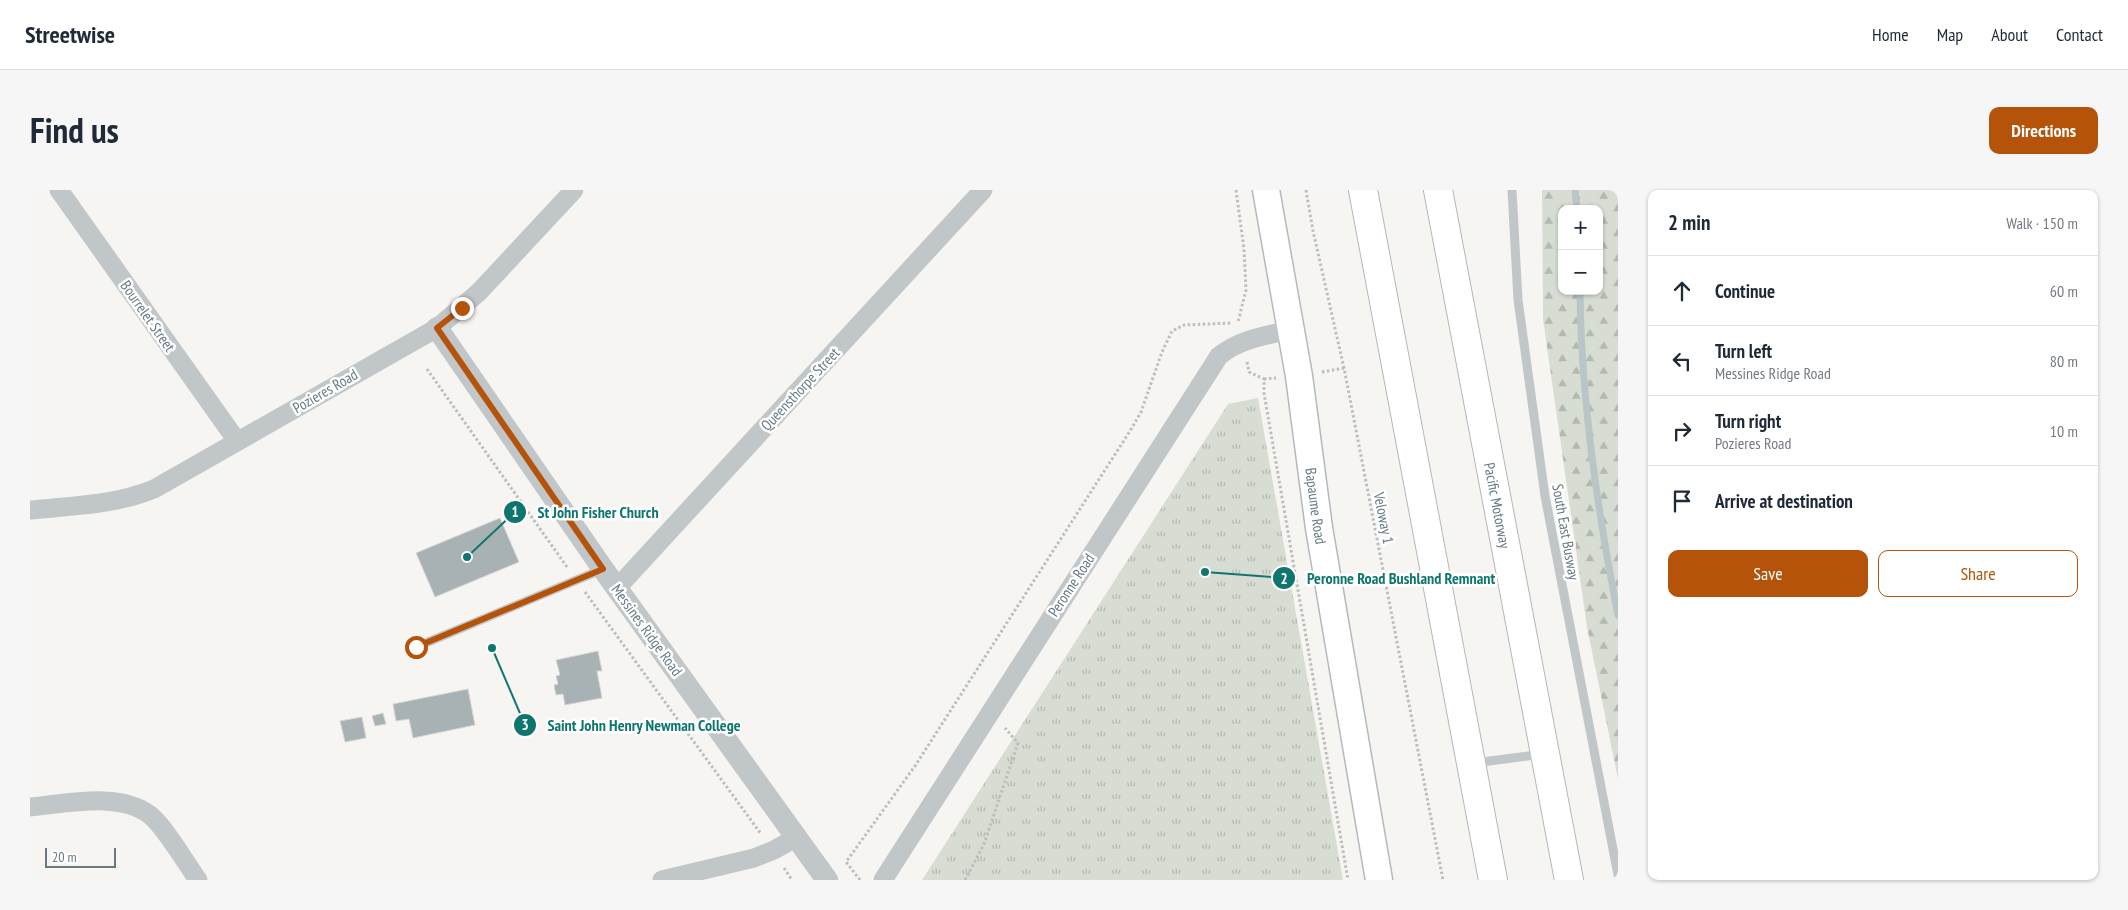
<!DOCTYPE html>
<meta charset="utf-8">
<style>
:root{--surface:#fff;--page:#f6f6f7;--text:#1f2937;--muted:#747a83;--line:#e0e1e3;--accent:#b45309}
body{margin:0;font-family:"PT Sans Narrow",sans-serif;background:var(--page);color:var(--text)}
.controls{position:absolute;right:15px;top:15px;display:grid;overflow:hidden;border-radius:10px;box-shadow:0 1px 4px #0004}
.controls button{width:45px;height:45px;display:grid;place-items:center;padding:0;border:0;border-bottom:1px solid var(--line);background:var(--surface);color:var(--text);font:25px sans-serif}
.scale{position:absolute;left:15px;bottom:12px;width:71px;box-sizing:border-box;padding-left:5px;border:2px solid #657983;border-top:0;font-size:14px;line-height:18px;white-space:nowrap;color:#657983;-webkit-text-stroke:4px #fff;paint-order:stroke}
.stop{position:absolute;width:15px;height:15px;margin:-11px;border:4px solid #b45309;border-radius:50%;background:#fff}
.stop.end{background:#b45309;border-color:#fff;box-shadow:0 1px 5px #0008}
.list{margin:0;padding:0;list-style:none}
h2{display:flex;justify-content:space-between;align-items:center;height:65px;margin:0;padding:0 20px;font-size:21px}
h2 small{font-size:16px;font-weight:400;color:var(--muted)}
.list li{display:grid;grid-template-columns:32px 1fr auto;gap:15px;align-items:center;box-sizing:border-box;height:70px;padding:0 20px;border-top:1px solid var(--line)}
.list b{display:block;font-size:19px;white-space:nowrap}
.list p{margin:0;font-size:16px;white-space:nowrap;color:var(--muted)}
.list em{font-size:16px;font-style:normal;color:var(--muted)}
.actions{display:flex;gap:10px;padding:15px 20px}
.actions a{flex:1;padding:11px 0;border:1px solid var(--accent);border-radius:10px;text-align:center;font-size:18px;color:var(--accent)}
.actions .main{background:var(--accent);color:#fff}
.icon{flex:none;width:28px;height:28px;fill:none;stroke:currentColor;stroke-width:2;stroke-linecap:round;stroke-linejoin:round}
.map{position:relative;flex:none;width:1588px;height:690px;overflow:hidden;border-radius:10px}
header{display:flex;align-items:center;gap:30px;box-sizing:border-box;height:70px;padding:0 25px;background:var(--surface);border-bottom:1px solid var(--line)}
header strong{font-size:24px}
nav{display:flex;gap:28px;margin-inline-start:auto;font-size:18px}
.intro{display:flex;align-items:center;justify-content:space-between;box-sizing:border-box;height:120px;padding:0 30px}
h1{margin:0;font-size:35px}
.button{padding:12px 22px;border-radius:10px;background:var(--accent);color:#fff;font-size:18px;font-weight:700}
main{display:flex;gap:30px;padding:0 30px}
aside{flex:1;background:var(--surface);border-radius:10px;box-shadow:0 1px 4px #0004}
.map>svg:first-child{display:block}
.forest{fill:url(#forest-firs);fill-rule:evenodd}
.park{fill:url(#park-tufts)}
.lines{fill:none;stroke-linecap:round;stroke-linejoin:round}
.stream{stroke:#b8c6c8;stroke-width:7}
.building{fill:#a8b2b5;stroke:#d7d7d5}
.secondary-casing{stroke:#b3babd;stroke-width:29}
.motorway-casing{stroke:#b4b8ba;stroke-width:30}
.path{stroke:#bbbebf;stroke-width:3;stroke-dasharray:2.5 2.5;stroke-linecap:butt}
.service{stroke:#c1c6c8;stroke-width:9}
.minor{stroke:#c1c6c8;stroke-width:19}
.tertiary{stroke:#c1c6c8;stroke-width:22}
.secondary{stroke:#fff;stroke-width:26}
.motorway{stroke:#fff;stroke-width:28}
.route{stroke:#b45309;stroke-width:6}
.labels{text-anchor:middle;dominant-baseline:central;stroke-width:5;stroke-linejoin:round;paint-order:stroke}
.street-label{font-size:15px;fill:#657983;stroke:#fff}
.leader{fill:none;stroke:#0f766e;stroke-width:2}
.callout-dot{fill:#0f766e;stroke:#fff;stroke-width:2}
.mark-label{font-size:15px;text-anchor:middle;font-weight:bold;fill:#fff}
.callout-label{font-size:16px;text-anchor:middle;font-weight:bold;fill:#0f766e;stroke:#fff;stroke-width:5;stroke-linejoin:round;paint-order:stroke}
</style>
<header>
<strong>Streetwise</strong>
<nav><a>Home</a><a>Map</a><a>About</a><a>Contact</a></nav>
</header>
<div class="intro"><h1>Find us</h1><a class="button">Directions</a></div>
<main>
<div class="map">
<svg width="1588" height="690" viewBox="0 0 1588 690">
<defs>
<pattern id="forest-firs" width="22" height="20" patternUnits="userSpaceOnUse" patternTransform="scale(1.25)"><rect width="22" height="20" fill="#d8ddd3"/><path d="M5 1l3.5 6h-7zM16 11l3.5 6h-7z" fill="#b3b8b1"/></pattern>
<pattern id="park-tufts" width="24" height="20" patternUnits="userSpaceOnUse" patternTransform="scale(1.25)"><rect width="24" height="20" fill="#d8ddd3"/><path d="M3 7l-1-3M5 7V3M7 7l1-3M15 17l-1-3M17 17v-4M19 17l1-3" fill="none" stroke="#b3b8b1"/></pattern>
</defs>
<rect width="100%" height="100%" fill="#f6f5f2"/>
<path class="forest" d="M1512,0H1588V589L1557,437L1513,129ZM1532,19H1569V101H1532Z"/>
<path class="park" d="M1228,208L1313,690H892L1198,214Z"/>
<g class="lines">
<path class="stream" d="M1545,0L1547,19
M1550,101C1551,209 1567,319 1588,425"/>
</g>
<path class="building" d="M470,328L489,372L405,407L386,363Z
M568,461L572,481H567L572,508L535,515L533,504L526,505L524,495L528,494L526,486L530,485L526,470Z
M438,499L445,535L383,548L379,529L366,531L363,514Z
M353,523L356,534L345,536L342,526Z
M332,527L336,548L315,552L310,531Z"/>
<g class="lines">
<g class="secondary-casing">
<g id="secondary">
<path id="s1" d="M1236,0L1269,186L1289,338L1349,690"/>
</g>
</g>
<g class="motorway-casing">
<g id="motorway">
<path d="M1333,0L1463,690"/>
<path id="s2" d="M1408,0L1539,690"/>
</g>
</g>
<path class="path" d="M1206,0L1214,59L1216,100L1208,132
M1276,0L1283,41L1314,178L1413,690
M1217,172L1219,182L1234,189V203L1318,690
M397,179L537,377
M1292,182L1314,178
M1234,189L1246,188
M555,402L731,644
M754,678L762,690
M830,690L816,672L885,576L1100,241L1111,222L1132,162L1142,141L1154,135L1202,133
M935,690L954,654L988,553L975,538"/>
<path class="service" d="M1482,0L1488,110L1515,306L1588,685
M386,457L573,379
M1444,573L1513,564"/>
<path class="minor" d="M29,0L207,251
M0,320C42,316 85,315 124,299L407,138L449,102L544,0
M587,398L953,0
M0,617C35,614 90,601 120,625C135,637 156,673 168,690
M632,690L724,668L744,660L767,647
M853,690L1189,166C1210,149 1234,146 1260,140"/>
<path class="tertiary" d="M407,138L573,379L797,690"/>
<use href="#secondary" class="secondary"/>
<use href="#motorway" class="motorway"/>
</g>
<g class="lines">
<path class="route" d="M386,457L573,379L407,138L432,118"/>
</g>
<g class="labels">
<g class="street-label">
<text transform="translate(118 126) rotate(55)">Bourrelet Street</text>
<text transform="translate(770 199) rotate(-47)">Queensthorpe Street</text>
<text transform="translate(295 201) rotate(-30)">Pozieres Road</text>
<text stroke="none"><textPath href="#s1" startOffset="320">Bapaume Road</textPath></text>
<text stroke="none"><textPath href="#s2" startOffset="321">Pacific Motorway</textPath></text>
<text transform="translate(1354 328) rotate(79)">Veloway 1</text>
<text transform="translate(1536 342) rotate(80)">South East Busway</text>
<text transform="translate(1041 395) rotate(-57)">Peronne Road</text>
<text transform="translate(617 440) rotate(54)">Messines Ridge Road</text>
</g>
</g>
<path class="leader" d="M437 367L485 322M1175 382L1254 388M462 458L495 535"/>
<g class="callout-dot">
<circle cx="437" cy="367" r="5"/>
<circle cx="1175" cy="382" r="5"/>
<circle cx="462" cy="458" r="5"/>
<circle cx="485" cy="322" r="12"/>
<circle cx="1254" cy="388" r="12"/>
<circle cx="495" cy="535" r="12"/>
</g>
<g class="mark-label">
<text x="485" y="327">1</text>
<text x="1254" y="394">2</text>
<text x="495" y="540">3</text>
</g>
<g class="callout-label">
<text x="568" y="328">St John Fisher Church</text>
<text x="1371" y="394">Peronne Road Bushland Remnant</text>
<text x="614" y="541">Saint John Henry Newman College</text>
</g>
</svg>
<div class="controls">
<button>+</button>
<button>−</button>
</div>
<div class="scale">20 m</div>
<div class="stop" style="left:386px;top:457px"></div>
<div class="stop end" style="left:432px;top:118px"></div>
</div>
<aside>
<h2>2 min<small>Walk · 150 m</small></h2>
<ul class="list">
<li><svg class="icon" aria-label="ahead" viewBox="0 0 24 24"><path d="M12 20V5M6 11l6-6 6 6"/></svg><div><b>Continue</b></div><em>60 m</em></li>
<li><svg class="icon" aria-label="left" viewBox="0 0 24 24"><path d="M17 20v-9H6M10 6l-5 5 5 5"/></svg><div><b>Turn left</b><p>Messines Ridge Road</p></div><em>80 m</em></li>
<li><svg class="icon" aria-label="right" viewBox="0 0 24 24"><path d="M7 20v-9h11M14 6l5 5-5 5"/></svg><div><b>Turn right</b><p>Pozieres Road</p></div><em>10 m</em></li>
<li><svg class="icon" aria-label="arrive" viewBox="0 0 24 24"><path d="M6 21V4h12l-3 4 3 4H6"/></svg><div><b>Arrive at destination</b></div></li>
</ul>
<div class="actions"><a class="main">Save</a><a>Share</a></div>
</aside>
</main>
